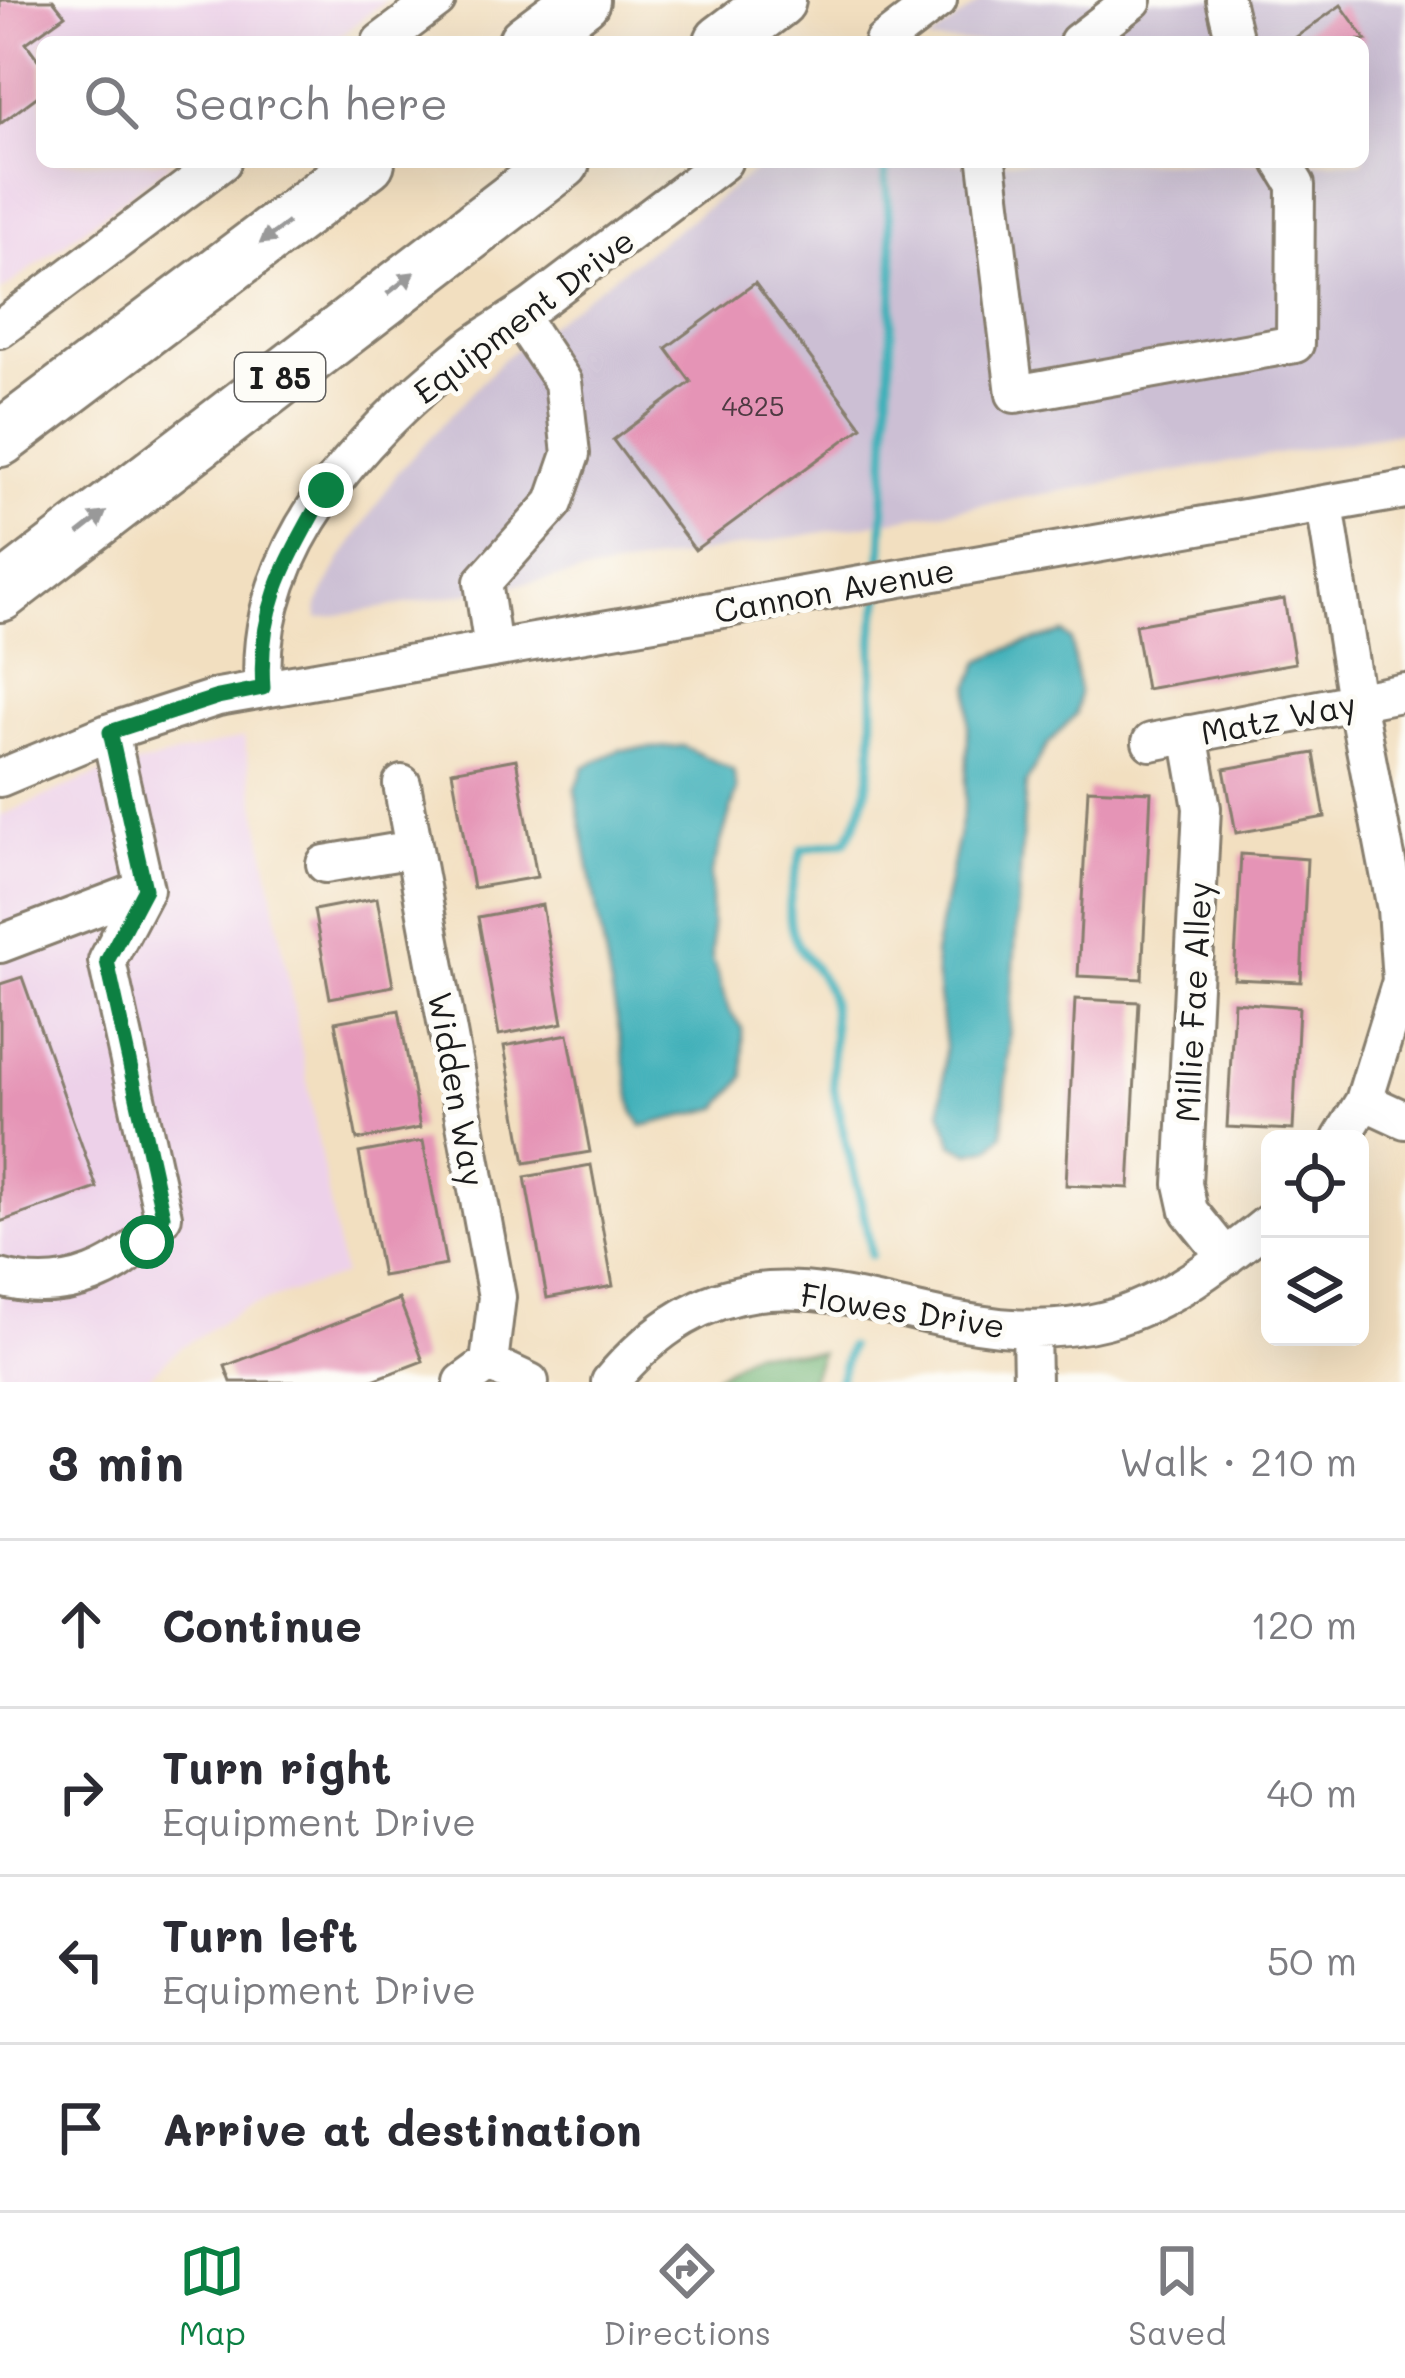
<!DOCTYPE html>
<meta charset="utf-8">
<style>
:root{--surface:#fff;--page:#f2f2f3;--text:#2b2b33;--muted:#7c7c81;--line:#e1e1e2;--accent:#0b8043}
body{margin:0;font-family:Mali,sans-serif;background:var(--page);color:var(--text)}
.controls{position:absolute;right:36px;bottom:36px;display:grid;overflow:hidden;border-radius:18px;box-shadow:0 12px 48px #0002}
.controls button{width:108px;height:108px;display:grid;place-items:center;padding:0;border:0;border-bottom:3px solid var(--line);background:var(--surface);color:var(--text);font:60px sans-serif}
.stop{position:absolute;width:36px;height:36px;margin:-27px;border:9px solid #0b8043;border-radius:50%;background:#fff}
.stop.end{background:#0b8043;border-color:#fff;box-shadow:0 3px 12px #0008}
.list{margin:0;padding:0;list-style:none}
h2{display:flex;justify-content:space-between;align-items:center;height:156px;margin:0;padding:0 48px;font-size:51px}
h2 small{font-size:39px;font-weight:400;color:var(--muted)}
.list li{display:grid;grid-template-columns:78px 1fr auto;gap:36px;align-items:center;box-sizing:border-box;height:168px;padding:0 48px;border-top:3px solid var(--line)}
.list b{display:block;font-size:45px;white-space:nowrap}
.list p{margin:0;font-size:39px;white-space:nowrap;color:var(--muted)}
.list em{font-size:39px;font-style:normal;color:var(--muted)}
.icon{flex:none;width:66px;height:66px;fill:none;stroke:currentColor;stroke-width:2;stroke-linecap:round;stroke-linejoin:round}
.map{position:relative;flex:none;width:1405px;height:1382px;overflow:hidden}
.search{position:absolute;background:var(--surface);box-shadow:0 12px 48px #0002;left:36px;right:36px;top:36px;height:132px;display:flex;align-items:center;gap:30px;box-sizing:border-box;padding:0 42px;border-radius:18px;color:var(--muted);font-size:45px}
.sheet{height:828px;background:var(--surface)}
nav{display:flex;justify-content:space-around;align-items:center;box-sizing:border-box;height:168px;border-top:3px solid var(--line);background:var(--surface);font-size:33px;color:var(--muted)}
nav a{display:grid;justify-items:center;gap:6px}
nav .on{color:var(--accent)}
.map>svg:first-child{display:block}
.built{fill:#edd1e9}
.industrial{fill:#ccbfd4}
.forest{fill:#76b678;stroke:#49694a;stroke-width:3}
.water{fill:#3fb0b9;stroke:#2e666a;stroke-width:3}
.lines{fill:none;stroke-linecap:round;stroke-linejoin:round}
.stream{stroke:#3fb0b9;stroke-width:9}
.building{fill:#e594b6}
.minor-casing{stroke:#877e6e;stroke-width:42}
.highway-casing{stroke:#877e6e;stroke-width:60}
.minor{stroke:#fff;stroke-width:36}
.highway{stroke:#fff;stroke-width:54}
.oneway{fill:#999}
.route{stroke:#0b8043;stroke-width:15}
.labels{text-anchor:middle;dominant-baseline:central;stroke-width:10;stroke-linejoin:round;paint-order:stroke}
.number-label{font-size:27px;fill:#4e3a42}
.shield{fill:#fdfcf7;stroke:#605f5e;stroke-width:3}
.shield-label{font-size:30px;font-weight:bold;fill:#1c1c1c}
.street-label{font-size:33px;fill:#1c1c1c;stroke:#fdfcf7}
</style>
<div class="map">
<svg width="1405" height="1382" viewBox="0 0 1405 1382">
<rect width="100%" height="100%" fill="#fdfcf7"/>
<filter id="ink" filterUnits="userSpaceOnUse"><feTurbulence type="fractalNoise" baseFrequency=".00833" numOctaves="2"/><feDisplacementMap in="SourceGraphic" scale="24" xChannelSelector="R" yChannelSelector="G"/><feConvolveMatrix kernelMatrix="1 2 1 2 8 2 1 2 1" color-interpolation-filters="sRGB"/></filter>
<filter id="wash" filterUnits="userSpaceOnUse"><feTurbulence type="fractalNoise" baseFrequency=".004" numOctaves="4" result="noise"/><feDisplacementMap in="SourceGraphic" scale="48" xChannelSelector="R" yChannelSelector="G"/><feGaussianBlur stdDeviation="2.7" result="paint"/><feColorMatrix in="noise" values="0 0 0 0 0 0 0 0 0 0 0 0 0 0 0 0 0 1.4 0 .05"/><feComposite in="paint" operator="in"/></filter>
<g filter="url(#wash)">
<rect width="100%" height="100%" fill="#f2dfc0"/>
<path class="built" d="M0,0H386L332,42H42V162H173L0,292Z
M244,737L343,1275L242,1309L181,1347L142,1382H0V816L93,776Z"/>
<path class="industrial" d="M983,0H1405V432L318,619L317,605L341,559L398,472L503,359L767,162H1363V42H927Z"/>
<path class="forest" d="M753,1351L821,1353L810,1382H707Z"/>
<path class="water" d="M1063,633L1071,640L1079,692L1076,714L1048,744L1026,783L1003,1134L991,1148L970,1153L953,1144L941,1111L945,1046L934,954L965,802L970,685L980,661L1015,646Z
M683,746L733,770L737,790L711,875L712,958L729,1011L742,1028L744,1077L719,1108L642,1126L634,1113L575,791L584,767L619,750Z"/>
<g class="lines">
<path class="stream" d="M881,574L894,266L884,162
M871,1255C864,1200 845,1148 835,1094C829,1064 837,1032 831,1002C825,972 805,962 795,939C782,910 795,878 802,849L846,841C886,778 868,699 874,628C875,615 880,604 881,591
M839,1382L849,1347"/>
</g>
<g id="blocks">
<path class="building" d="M0,0H53L65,15L26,43L42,65V93L0,124Z
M1341,5L1366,40L1289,42Z
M755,283L862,427L695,550L613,440L691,382L666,348Z
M1284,599L1295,663L1146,689L1135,625Z
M1314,753L1325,817L1236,833L1224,769Z
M516,759L537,877L473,888L452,771Z
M1088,789L1151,792L1142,979L1078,976Z
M1241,854L1307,859L1301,982L1234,979Z
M377,898L393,986L330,998L314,910Z
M542,905L563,1023L499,1035L478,917Z
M22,977L97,1188L0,1222V984Z
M1075,999L1139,1002L1129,1188L1066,1185Z
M1234,1002L1299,1007L1293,1130L1227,1127Z
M399,1010L420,1128L357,1140L335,1022Z
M568,1034L590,1152L525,1163L504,1046Z
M423,1141L446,1265L382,1276L359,1153Z
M591,1165L613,1286L547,1298L525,1177Z
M399,1299L423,1361L368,1382H231L225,1366Z"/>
</g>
</g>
<g filter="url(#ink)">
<use href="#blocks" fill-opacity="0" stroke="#877e6e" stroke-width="3"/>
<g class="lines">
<g class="minor-casing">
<path id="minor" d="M1225,0L1235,42
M381,42L437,0
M883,42L938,0
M1078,42L1133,0
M987,162L1015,394L1295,344L1296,185L1282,162
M0,329L222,162
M1325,505L1356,701L1396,909L1401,981L1364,1101L1341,1139
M493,649L483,582L554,503L571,454L563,382L519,316
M263,688C252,548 364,433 466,351C487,334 512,321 534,305C597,257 660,210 723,162
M1189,734L1202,808L1183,1184L1189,1211L1226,1257
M1151,742L1405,692
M0,778L110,732L218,697L1405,490
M402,784L497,1297L489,1363L463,1382
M325,864L414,849
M0,944L145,889
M1364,1101L1405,1120
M0,1278C64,1296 127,1272 163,1216L107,961L145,889L110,732
M1031,1329L1032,1382
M489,1363L530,1382
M610,1382C770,1189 918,1369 1106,1320C1167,1304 1222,1261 1270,1222"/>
</g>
<g class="highway-casing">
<path id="highway" d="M526,42L582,0
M722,42L778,0
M0,439L367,162
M0,594L562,162"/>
</g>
<use href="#minor" class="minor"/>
<use href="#highway" class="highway"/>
</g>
<defs><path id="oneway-solid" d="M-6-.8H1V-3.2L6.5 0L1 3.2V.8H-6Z" transform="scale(3)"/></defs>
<g class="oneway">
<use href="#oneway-solid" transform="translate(274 233) rotate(143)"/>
<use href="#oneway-solid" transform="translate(401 283) rotate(-38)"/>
<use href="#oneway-solid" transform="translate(92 523) rotate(-38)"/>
</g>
</g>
<g class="lines" filter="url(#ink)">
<path class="route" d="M147,1242L163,1216L107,961L145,889L110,732L218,697L263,688C257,607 288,559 326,490"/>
</g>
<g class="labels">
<g class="number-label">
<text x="753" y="405">4825</text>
</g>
<rect class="shield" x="235" y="353" width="90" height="48" rx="9"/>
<g class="shield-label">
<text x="280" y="377">I 85</text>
</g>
<g class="street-label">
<text transform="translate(523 315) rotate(-37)">Equipment Drive</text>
<text transform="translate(834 589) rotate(-10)">Cannon Avenue</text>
<text transform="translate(1278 717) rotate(-11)">Matz Way</text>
<text transform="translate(1192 1002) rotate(-87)">Millie Fae Alley</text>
<text transform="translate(458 1089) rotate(80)">Widden Way</text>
<text transform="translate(903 1309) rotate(9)">Flowes Drive</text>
</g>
</g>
</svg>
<div class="controls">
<button><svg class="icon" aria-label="locate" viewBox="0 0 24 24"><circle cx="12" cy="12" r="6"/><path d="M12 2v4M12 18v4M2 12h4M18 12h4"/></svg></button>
<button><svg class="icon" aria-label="layers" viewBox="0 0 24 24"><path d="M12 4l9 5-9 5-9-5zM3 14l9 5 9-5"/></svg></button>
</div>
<div class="stop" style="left:147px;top:1242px"></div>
<div class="stop end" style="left:326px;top:490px"></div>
<div class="search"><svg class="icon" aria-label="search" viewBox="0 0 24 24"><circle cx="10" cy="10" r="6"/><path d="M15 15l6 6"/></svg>Search here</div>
</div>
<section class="sheet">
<h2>3 min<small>Walk · 210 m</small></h2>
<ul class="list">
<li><svg class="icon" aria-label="ahead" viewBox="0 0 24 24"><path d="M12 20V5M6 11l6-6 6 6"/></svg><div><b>Continue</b></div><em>120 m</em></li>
<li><svg class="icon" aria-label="right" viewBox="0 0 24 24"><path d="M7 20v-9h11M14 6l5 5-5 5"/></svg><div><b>Turn right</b><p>Equipment Drive</p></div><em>40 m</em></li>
<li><svg class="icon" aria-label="left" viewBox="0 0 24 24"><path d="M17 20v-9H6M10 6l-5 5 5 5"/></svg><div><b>Turn left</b><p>Equipment Drive</p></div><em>50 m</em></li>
<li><svg class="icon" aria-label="arrive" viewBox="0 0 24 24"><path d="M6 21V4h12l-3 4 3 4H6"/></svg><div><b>Arrive at destination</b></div></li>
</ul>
</section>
<nav>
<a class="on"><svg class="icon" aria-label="map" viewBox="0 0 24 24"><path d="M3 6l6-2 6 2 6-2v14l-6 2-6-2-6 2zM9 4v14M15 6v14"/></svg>Map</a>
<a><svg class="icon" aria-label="directions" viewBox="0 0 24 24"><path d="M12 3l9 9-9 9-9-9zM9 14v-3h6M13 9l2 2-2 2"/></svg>Directions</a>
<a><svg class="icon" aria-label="saved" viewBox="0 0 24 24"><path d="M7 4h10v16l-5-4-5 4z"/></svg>Saved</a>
</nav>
